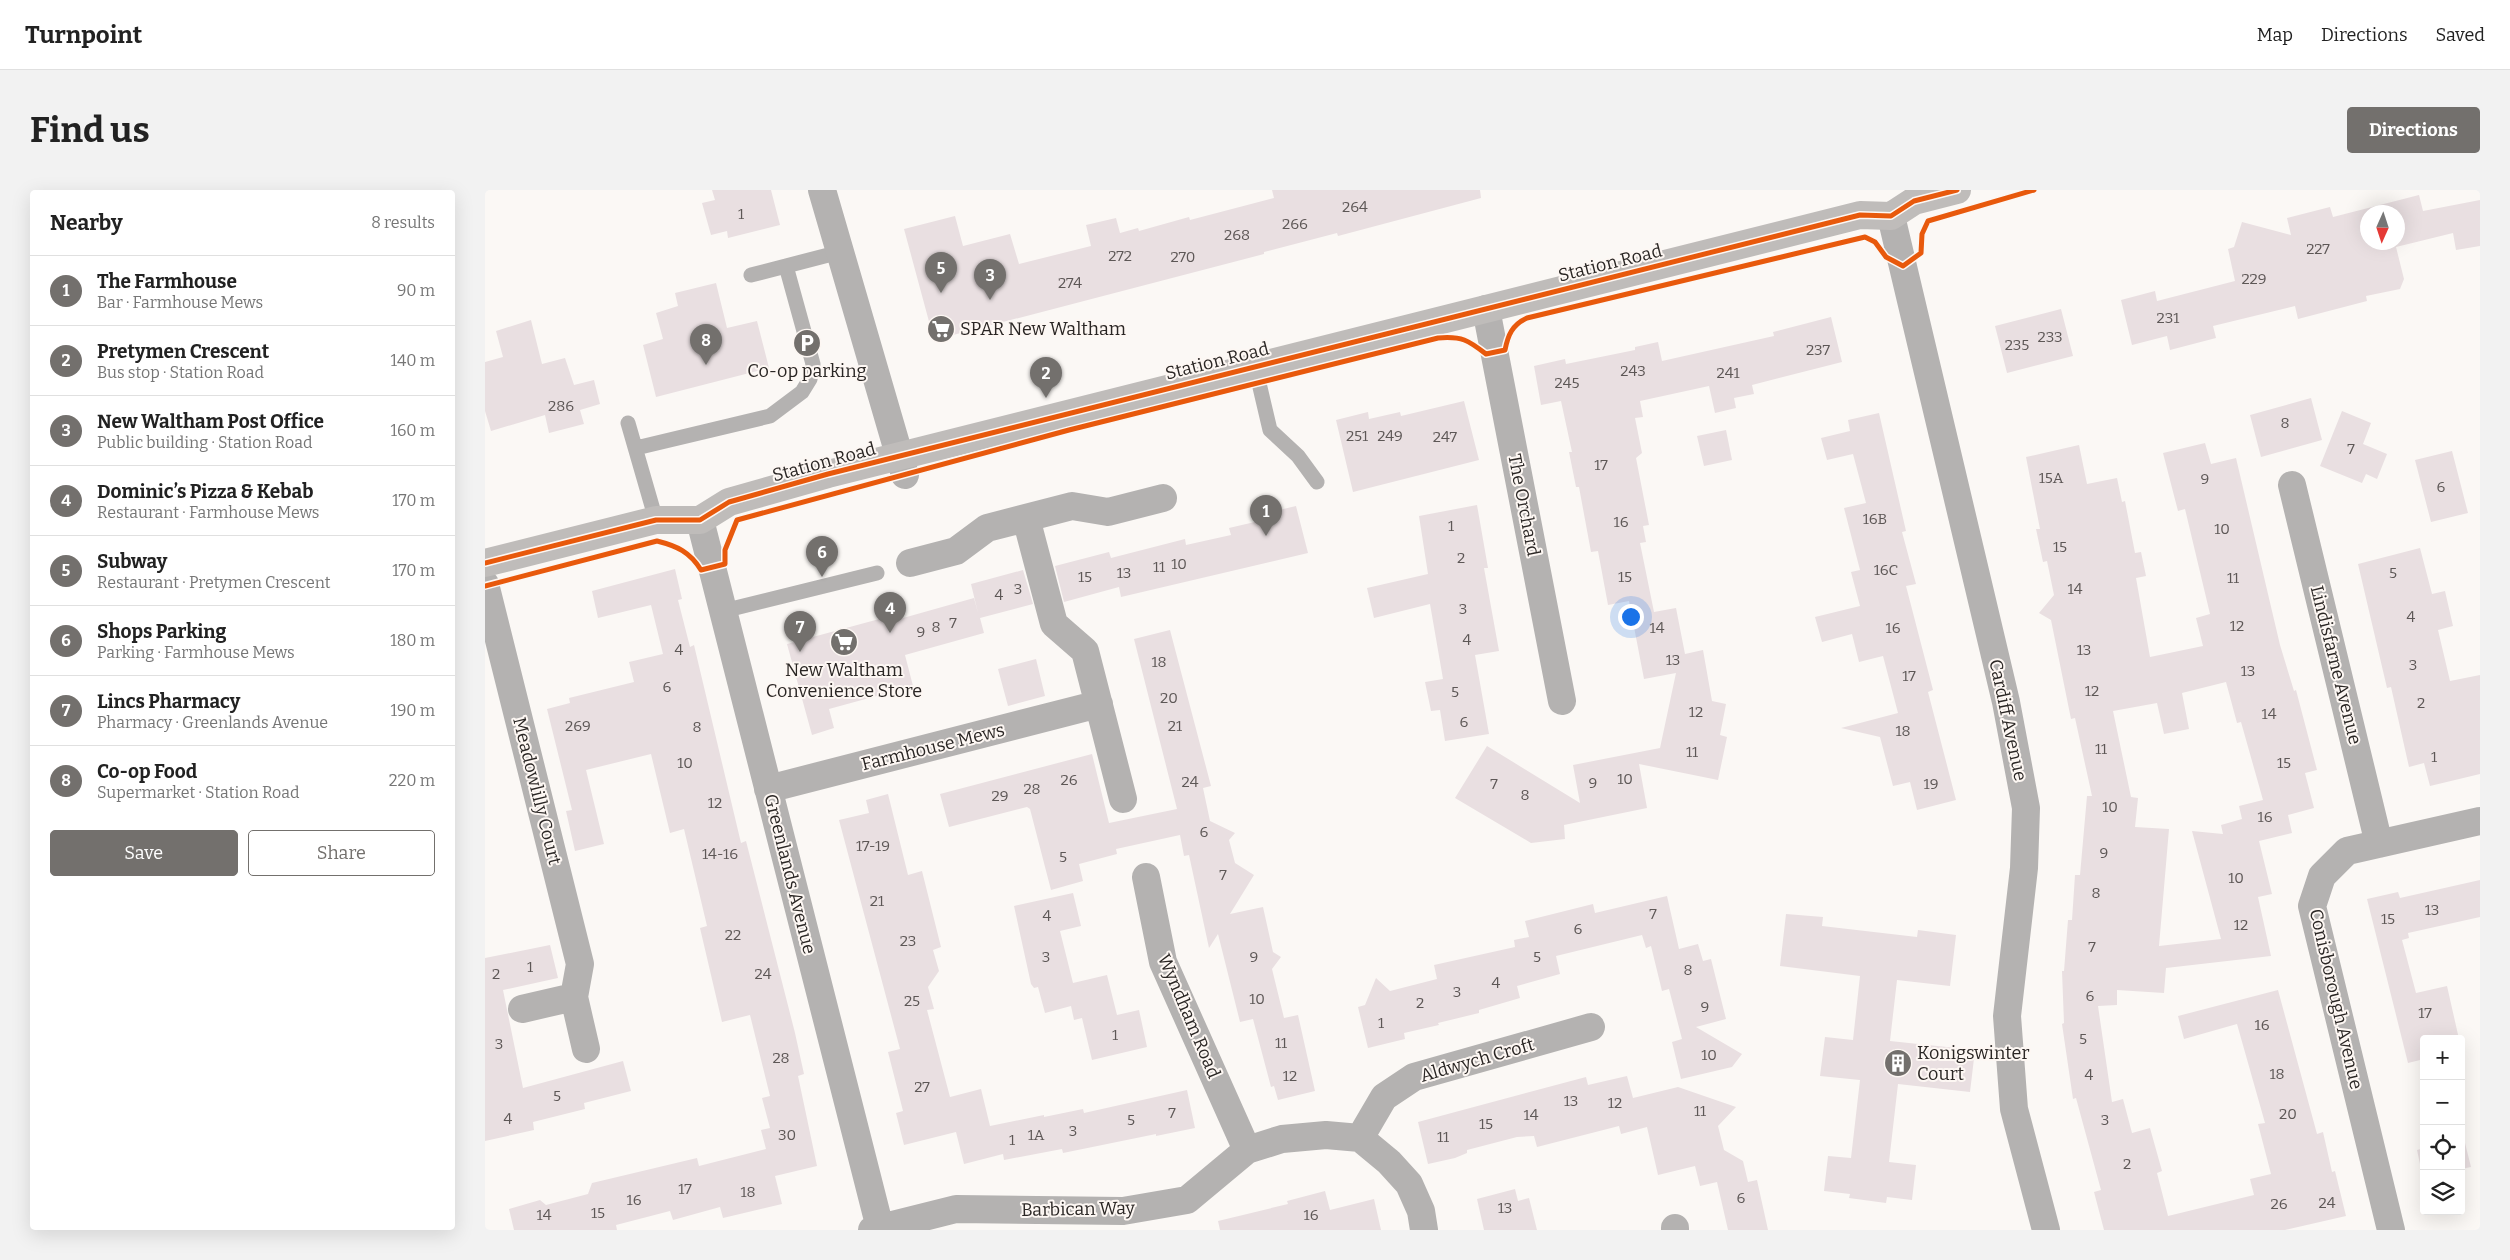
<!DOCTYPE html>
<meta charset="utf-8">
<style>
:root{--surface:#fff;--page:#f2f2f2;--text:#222;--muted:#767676;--line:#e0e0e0;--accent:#73706d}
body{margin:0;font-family:Bitter,serif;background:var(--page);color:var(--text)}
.controls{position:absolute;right:15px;bottom:15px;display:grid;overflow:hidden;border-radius:5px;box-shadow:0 5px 20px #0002}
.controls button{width:45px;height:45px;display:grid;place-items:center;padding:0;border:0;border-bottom:1px solid var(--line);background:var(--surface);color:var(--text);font:25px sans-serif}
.compass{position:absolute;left:1875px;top:15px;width:45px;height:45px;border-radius:50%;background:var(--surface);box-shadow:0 5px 20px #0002;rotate:183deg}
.you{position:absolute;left:1145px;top:426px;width:18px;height:18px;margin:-12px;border:4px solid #fff;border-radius:50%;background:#1a73e8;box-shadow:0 0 0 8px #1a73e833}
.badge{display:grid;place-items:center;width:32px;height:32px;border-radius:50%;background:var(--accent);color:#fff;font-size:16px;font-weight:700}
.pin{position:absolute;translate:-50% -41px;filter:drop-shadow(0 1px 2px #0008)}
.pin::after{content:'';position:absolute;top:26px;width:18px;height:15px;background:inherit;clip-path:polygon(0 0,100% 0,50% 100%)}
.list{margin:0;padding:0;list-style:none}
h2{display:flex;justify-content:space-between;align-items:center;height:65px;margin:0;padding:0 20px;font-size:21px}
h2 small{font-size:16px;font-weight:400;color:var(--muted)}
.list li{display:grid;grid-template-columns:32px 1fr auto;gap:15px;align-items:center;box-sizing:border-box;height:70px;padding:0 20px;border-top:1px solid var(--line)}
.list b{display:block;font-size:19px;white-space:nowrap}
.list p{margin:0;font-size:16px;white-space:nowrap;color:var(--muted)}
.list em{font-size:16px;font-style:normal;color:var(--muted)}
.actions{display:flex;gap:10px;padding:15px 20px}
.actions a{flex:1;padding:11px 0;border:1px solid var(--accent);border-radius:5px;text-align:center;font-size:18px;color:var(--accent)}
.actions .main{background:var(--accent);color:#fff}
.icon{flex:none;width:28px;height:28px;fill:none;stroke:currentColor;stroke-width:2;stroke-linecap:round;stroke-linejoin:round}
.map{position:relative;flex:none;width:1995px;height:1040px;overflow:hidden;border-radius:5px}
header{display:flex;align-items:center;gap:30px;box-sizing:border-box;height:70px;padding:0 25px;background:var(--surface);border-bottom:1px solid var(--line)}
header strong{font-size:24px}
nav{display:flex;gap:28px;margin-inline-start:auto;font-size:18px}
.intro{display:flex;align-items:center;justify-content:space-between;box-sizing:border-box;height:120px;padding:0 30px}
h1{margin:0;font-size:35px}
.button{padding:12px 22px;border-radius:5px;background:var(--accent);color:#fff;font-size:18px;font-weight:700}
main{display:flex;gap:30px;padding:0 30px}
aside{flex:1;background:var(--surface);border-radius:5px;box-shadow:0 5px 20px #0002}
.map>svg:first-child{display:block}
.building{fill:#e9dfe1;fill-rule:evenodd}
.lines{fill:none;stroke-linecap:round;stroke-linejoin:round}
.service{stroke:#b4b2b1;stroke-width:15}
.minor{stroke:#b4b2b1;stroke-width:28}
.secondary{stroke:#bfbcba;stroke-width:28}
.cycleway-casing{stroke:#fdf7f3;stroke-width:8}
.cycleway{stroke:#e8590c;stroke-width:5}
.labels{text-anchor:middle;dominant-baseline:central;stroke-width:4;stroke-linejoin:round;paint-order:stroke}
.number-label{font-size:15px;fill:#5d5756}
.street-label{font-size:18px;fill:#2a2624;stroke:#fdf7f3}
.poi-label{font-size:18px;fill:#2a2624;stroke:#fdf7f3;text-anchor:start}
</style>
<header>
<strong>Turnpoint</strong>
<nav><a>Map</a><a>Directions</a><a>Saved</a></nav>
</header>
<div class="intro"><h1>Find us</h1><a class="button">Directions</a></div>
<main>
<aside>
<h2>Nearby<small>8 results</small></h2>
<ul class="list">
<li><span class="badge">1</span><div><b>The Farmhouse</b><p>Bar · Farmhouse Mews</p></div><em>90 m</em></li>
<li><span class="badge">2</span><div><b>Pretymen Crescent</b><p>Bus stop · Station Road</p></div><em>140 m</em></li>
<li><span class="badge">3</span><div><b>New Waltham Post Office</b><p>Public building · Station Road</p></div><em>160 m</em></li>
<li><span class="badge">4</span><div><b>Dominic’s Pizza &amp; Kebab</b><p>Restaurant · Farmhouse Mews</p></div><em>170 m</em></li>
<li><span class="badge">5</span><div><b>Subway</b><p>Restaurant · Pretymen Crescent</p></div><em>170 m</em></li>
<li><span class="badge">6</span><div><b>Shops Parking</b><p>Parking · Farmhouse Mews</p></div><em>180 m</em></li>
<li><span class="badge">7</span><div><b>Lincs Pharmacy</b><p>Pharmacy · Greenlands Avenue</p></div><em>190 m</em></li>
<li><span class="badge">8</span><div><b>Co-op Food</b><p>Supermarket · Station Road</p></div><em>220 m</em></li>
</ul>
<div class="actions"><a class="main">Save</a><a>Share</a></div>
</aside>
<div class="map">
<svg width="1995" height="1040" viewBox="0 0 1995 1040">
<rect width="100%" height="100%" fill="#fbf8f5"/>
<path class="building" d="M227,0H286L295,35L243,48L242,41L226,45L217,13L230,10Z
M787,0H995L996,8L853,46L852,43L779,62V64L449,150L419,39L470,26L478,56L525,44L534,74L606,56L601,35L631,28L635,43L653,38L654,41L704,27L705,30L789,8Z
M1934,5L1938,21L1995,10V56L1971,60L1968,43L1911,57L1919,89L1915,99L1881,106L1882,111L1813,129L1810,116L1728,136L1731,148L1685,160L1682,146L1647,155L1636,110L1670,101L1672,111L1750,91L1743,59L1749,57L1757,32L1806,45L1802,28L1845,17L1848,27ZM1882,22H1912V52H1882Z
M231,93L242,138L272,131L284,178L171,207L158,155L178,149L171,123L193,116L190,103Z
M1576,119L1588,166L1522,183L1510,136Z
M1346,127L1357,172L1267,195L1269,204L1249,208L1251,218L1230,223L1224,196L1155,211L1158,227L1150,228L1157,263L1151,268L1164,335L1158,336L1161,352L1155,353L1169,422L1191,418L1200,464L1218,460L1227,511L1241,514L1235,545L1242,547L1233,590L1154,574L1162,618L1079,635L1080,649L1046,653L970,608L1002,556L1095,613L1088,575L1175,558L1191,483L1159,489L1144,411L1123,415L1113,361L1106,362L1094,297H1091L1084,262H1087L1076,211L1056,215L1049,176L1080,169L1081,174L1150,160V157L1173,152L1177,171L1289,146L1288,142Z
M46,130L57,174L80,168L89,195L109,190L115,214L95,220L99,234L64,243L60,225L6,241L0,221V172L18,167L11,141Z
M1826,208L1837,250L1776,267L1765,225Z
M979,211L994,270L868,302L851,230L883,222L884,229L915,222L916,226Z
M1857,221L1886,233L1878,254L1902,264L1892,289L1881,284L1877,293L1835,276Z
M1394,223L1421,341L1417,342L1431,394L1421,396L1448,500L1443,502L1471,610L1432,620L1425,592L1408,596L1395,547L1356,538L1413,523L1398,466L1374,472L1367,444L1337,452L1330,427L1375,416L1366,382L1375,380L1359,318L1381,313L1368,264L1342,270L1336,248L1365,241L1363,230Z
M1241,240L1247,270L1219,276L1212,246Z
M1720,253L1726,274L1751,268L1795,455L1809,501L1811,500L1832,580L1820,583L1829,618L1803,625L1807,643L1774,651L1787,704L1773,707L1786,766L1681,778L1679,803L1632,800V815L1613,816L1627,912L1638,909L1647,943L1665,938L1677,981L1672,983L1683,1026L1769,1005L1765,989L1786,984L1773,934L1780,933L1752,834L1699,849L1693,826L1793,800L1832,944L1838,942L1847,982L1850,981L1861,1026L1800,1040H1619L1609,1002L1616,1000L1591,908L1588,909L1577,834L1579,833L1577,781H1579L1583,730H1587L1590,685H1595L1602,606H1607L1590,528L1586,529L1566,430L1554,423L1569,405L1562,371L1558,372L1551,339H1555L1541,267L1594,255L1602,294L1632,288L1637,312L1640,311L1650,363L1656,362L1661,386L1651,388L1665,467L1718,456L1711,428L1725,424L1700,319L1693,321L1678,263ZM1741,492L1752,533L1756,532L1778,610L1754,616L1757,629L1736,635L1738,644L1707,641L1736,749L1674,756L1684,639L1650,637L1653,608L1646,607L1628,521L1672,513L1679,544L1704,539L1697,503Z
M1967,261L1983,323L1946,332L1930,270Z
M992,315L1003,378H999L1014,461L990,465L1004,544L960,551L955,520L946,521L940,492L958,489L945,414L889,428L882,398L943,384L934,326Z
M811,316L823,363L636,407L634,397L579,412L570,376L624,362L626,368L700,349L701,355L746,345L744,338L774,331L773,325Z
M1935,358L1947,404L1960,401L1968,436L1953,440L1965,491L1995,485V584L1945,596L1939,573L1924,577L1906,497L1902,498L1873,374Z
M190,379L197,409L193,410L205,457L209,455L256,653L261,651L310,843L319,884L313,886L332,976L290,986L297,1014L238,1028L235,1017L188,1030L185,1021L131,1035L132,1040H29L24,1019L55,1010L61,1015L103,1004L107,993L212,968L214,976L281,959L276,940L285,938L277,908L285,906L265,825L237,832L215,738L222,736L199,639L185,643L166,564L101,580L119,654L90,661L81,621L87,620L62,519L85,513L84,508L149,492L144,472L178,464L166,415L113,428L107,401Z
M538,380L548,414L495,428L499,443L420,465L428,496L344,519L349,538L327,545L302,454L409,425L411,430L489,408L493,423L486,394Z
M685,440L726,596L718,598L725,631L750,643L744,650L750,673L769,685L745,724L778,717L788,762L796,767L787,779L799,828L813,825L830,901L793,910L789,896L786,897L768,829L755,832L733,744L724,758L704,665L699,666L695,645L631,659L632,664L594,674L598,691L566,700L545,619L542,617L464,637L455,604L607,564L624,633L692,619L649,449Z
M551,469L560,506L523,516L513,479Z
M403,604L423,685L437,681L456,757L448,760L454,781L443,797L449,819L442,820L465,907L496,899L505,936L559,925V927L598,919L599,923L702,900L710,938L671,946V944L578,963L577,959L519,970L518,964L479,974L471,942L419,955L411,923L418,921L403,862L415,859L354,630L384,623L381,610Z
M1995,690V727L1923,743L1924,748L1917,750L1931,803L1962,796L1974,849H1939V869L1923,873L1882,709L1913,702L1915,708Z
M588,703L596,736L575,741L588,793L622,785L632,825L654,820L662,857L607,870L597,828L589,830L586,816L560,823L553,797L549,798L546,794L529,716Z
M1182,706L1194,759L1213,754L1218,771L1226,769L1241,829L1211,837L1257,864L1247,877L1196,889L1187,852L1197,849L1184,799L1177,801L1166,756L1161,758L1157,745L1071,766L1075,784L1032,796L1035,808L994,820V823L953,833L954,835L919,843L920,849L883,858L873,817L880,815L891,788L905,801L952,789L949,775L1030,757L1029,750L1044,747L1040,731L1108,714L1110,723Z
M1301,724L1338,727L1337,736L1432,747L1433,740L1471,745L1465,796L1412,790L1405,851L1490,860L1485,902L1413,894L1404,972L1431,975L1427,1010L1402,1007L1401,1013L1364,1008L1365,1004L1339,1001L1343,966L1366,968L1375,890L1335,886L1340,847L1368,850L1375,786L1295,776Z
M65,755L73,788L18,800L38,898L138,871L146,901L99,913L100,919L48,932L49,940L0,951V768Z
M1142,886L1148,908L1193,897L1251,917L1233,936L1239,960L1258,971L1263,992L1272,990L1283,1040H1243L1232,992L1215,996L1210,976L1173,985L1162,937L1136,944L1134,936L1052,957L1049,946L1032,947L982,960V963L970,968L943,974L933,932L1101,887L1103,895Z
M1979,949L1986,977L1976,979V950Z
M1939,958V988H1938L1932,960Z
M1030,999L1033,1011L1044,1008L1052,1040H999L992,1009Z
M840,1001L845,1020L889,1009L896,1040H735L733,1031L803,1014L802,1011Z"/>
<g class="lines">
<path class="service" d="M266,85L355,62
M770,176L785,240L813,266L832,292
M143,233L171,330
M151,258L285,226L317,202L325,189L328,174L301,76
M238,421L392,383"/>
<path class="minor" d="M337,0L420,285
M1406,26L1521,512L1541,618L1539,678L1522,826L1529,919L1561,1040
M1001,119L1077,511
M1807,295L1894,654
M541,328L569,434L600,461L638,609
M215,330L395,1038
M425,373L471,361L502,338L587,316L623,322L678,308
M0,394L95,774L89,807L101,859
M283,599L614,514
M661,687L678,772L762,960
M37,819L89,807
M875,948L899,907L929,887L1106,837
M1190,1038V1040
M387,1040L471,1019L638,1021L702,1010L762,960L797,949L841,945L875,948L904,972L924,994L936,1021L939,1040
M1906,1040L1827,716L1837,686L1862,661L1995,631"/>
<path class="secondary" d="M0,373L171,330H215L244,312L343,284L1375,25L1406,26L1429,11L1472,0"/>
<g class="cycleway-casing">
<path id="cycleway" d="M0,373L171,330H215L244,312L343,284L1375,25L1406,26L1429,11L1472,0
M0,396L172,351C192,356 205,362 216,380L240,374V360L252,330L584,240L953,148C977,146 983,150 1001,164L1020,160C1023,145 1027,135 1042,128L1380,47L1390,52L1401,67L1418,76L1436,63L1437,44L1443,31L1549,0"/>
</g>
<use href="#cycleway" class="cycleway"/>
</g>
<defs>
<g id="supermarket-disc" transform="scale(1.4375)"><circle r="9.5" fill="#73706d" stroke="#fdf7f3"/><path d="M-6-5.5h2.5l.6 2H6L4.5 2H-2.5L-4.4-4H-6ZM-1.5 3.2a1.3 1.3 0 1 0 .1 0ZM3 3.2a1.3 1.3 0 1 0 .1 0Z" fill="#fff"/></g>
<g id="parking-disc" transform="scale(1.4375)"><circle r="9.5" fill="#73706d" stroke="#fdf7f3"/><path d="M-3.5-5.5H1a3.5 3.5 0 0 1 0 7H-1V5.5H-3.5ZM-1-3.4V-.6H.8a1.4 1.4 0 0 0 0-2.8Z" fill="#fff"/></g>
<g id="building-disc" transform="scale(1.4375)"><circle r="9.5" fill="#73706d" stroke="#fdf7f3"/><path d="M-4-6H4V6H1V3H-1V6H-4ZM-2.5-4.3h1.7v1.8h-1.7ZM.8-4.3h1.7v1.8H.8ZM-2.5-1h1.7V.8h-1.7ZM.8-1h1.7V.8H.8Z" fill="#fff"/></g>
</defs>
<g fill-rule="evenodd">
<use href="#supermarket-disc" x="456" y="139"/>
<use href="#parking-disc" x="322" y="153"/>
<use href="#supermarket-disc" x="359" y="452"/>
<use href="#building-disc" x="1413" y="873"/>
</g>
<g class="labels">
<g class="number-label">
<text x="870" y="17">264</text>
<text x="256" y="24">1</text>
<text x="810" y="34">266</text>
<text x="752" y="45">268</text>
<text x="1833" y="59">227</text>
<text x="635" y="66">272</text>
<text x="698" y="67">270</text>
<text x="1769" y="89">229</text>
<text x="585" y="93">274</text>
<text x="1683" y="128">231</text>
<text x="1565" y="147">233</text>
<text x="1532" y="155">235</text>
<text x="1333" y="160">237</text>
<text x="1148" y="181">243</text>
<text x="1243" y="183">241</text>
<text x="1082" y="193">245</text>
<text x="76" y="216">286</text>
<text x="1800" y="233">8</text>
<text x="872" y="246">251</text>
<text x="905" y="246">249</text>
<text x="960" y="247">247</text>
<text x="1866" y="259">7</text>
<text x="1116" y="275">17</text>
<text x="1566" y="288">15A</text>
<text x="1720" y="289">9</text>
<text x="1956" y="297">6</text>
<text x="1390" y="329">16B</text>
<text x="1136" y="332">16</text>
<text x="966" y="336">1</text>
<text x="1737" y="339">10</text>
<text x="1575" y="357">15</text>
<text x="976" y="368">2</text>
<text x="694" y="374">10</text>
<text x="674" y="377">11</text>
<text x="1401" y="380">16C</text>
<text x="639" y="383">13</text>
<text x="1908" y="383">5</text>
<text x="600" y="387">15</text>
<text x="1140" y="387">15</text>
<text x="1748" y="388">11</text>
<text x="533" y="399">3</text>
<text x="1590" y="399">14</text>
<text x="514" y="405">4</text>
<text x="978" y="419">3</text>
<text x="1926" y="427">4</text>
<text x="468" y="433">7</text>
<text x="1752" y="436">12</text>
<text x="451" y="437">8</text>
<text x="1172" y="438">14</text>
<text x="1408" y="438">16</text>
<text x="436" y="442">9</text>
<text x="982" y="450">4</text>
<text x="194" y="460">4</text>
<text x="1599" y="460">13</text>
<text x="1188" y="470">13</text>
<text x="674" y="472">18</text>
<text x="1928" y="475">3</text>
<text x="1763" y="481">13</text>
<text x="1424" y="486">17</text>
<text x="182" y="497">6</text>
<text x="1607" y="501">12</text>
<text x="970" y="502">5</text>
<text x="684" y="508">20</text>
<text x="1936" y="513">2</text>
<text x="1211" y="522">12</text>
<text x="1784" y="524">14</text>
<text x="979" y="532">6</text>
<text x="93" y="536">269</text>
<text x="690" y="536">21</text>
<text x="212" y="537">8</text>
<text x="1418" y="541">18</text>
<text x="1616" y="559">11</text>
<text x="1207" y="562">11</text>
<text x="1949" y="567">1</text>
<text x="200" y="573">10</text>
<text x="1799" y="573">15</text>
<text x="1140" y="589">10</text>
<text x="584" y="590">26</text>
<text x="705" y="592">24</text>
<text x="1108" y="593">9</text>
<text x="1009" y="594">7</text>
<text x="1446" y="594">19</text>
<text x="547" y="599">28</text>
<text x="1040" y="605">8</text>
<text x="515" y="606">29</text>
<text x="230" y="613">12</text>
<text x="1625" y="617">10</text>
<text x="1780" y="627">16</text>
<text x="719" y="642">6</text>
<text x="388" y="656">17-19</text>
<text x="1619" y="663">9</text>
<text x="235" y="664">14-16</text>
<text x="578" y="667">5</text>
<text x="738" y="685">7</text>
<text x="1751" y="688">10</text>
<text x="1611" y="703">8</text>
<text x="392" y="711">21</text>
<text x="1947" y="720">13</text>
<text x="1168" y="724">7</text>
<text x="562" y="726">4</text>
<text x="1903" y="729">15</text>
<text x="1756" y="735">12</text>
<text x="1093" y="739">6</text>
<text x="248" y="745">22</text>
<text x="423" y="751">23</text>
<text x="1607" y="757">7</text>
<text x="561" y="767">3</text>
<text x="769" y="767">9</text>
<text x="1052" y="767">5</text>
<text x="45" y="777">1</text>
<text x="1203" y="780">8</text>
<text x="11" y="784">2</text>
<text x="278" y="784">24</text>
<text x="1011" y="793">4</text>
<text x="972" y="802">3</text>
<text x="1605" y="806">6</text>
<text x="772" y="809">10</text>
<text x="427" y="811">25</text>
<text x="935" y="813">2</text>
<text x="1220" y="817">9</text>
<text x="1940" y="823">17</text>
<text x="896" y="833">1</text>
<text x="1777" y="835">16</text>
<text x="630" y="845">1</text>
<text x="1598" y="849">5</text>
<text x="796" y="853">11</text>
<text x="14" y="854">3</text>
<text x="1224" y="865">10</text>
<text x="296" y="868">28</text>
<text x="1792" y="884">18</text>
<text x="1604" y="885">4</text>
<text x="805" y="886">12</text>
<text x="437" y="897">27</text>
<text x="72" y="906">5</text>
<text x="1086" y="911">13</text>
<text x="1130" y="913">12</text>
<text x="1215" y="921">11</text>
<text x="687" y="923">7</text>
<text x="1803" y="924">20</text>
<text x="1046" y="925">14</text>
<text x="23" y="929">4</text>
<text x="646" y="930">5</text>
<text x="1620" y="930">3</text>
<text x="1001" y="934">15</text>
<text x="588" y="941">3</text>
<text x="302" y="945">30</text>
<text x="551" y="945">1A</text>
<text x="958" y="947">11</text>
<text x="527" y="950">1</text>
<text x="1642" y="974">2</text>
<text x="200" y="999">17</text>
<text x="263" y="1002">18</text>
<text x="1256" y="1008">6</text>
<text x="149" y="1010">16</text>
<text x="1842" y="1013">24</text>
<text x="1794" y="1014">26</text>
<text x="1020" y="1018">13</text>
<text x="113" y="1023">15</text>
<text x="59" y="1025">14</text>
<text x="826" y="1025">16</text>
</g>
<g class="street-label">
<text transform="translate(1125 73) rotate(-14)">Station Road</text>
<text transform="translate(732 171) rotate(-14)">Station Road</text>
<text transform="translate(339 272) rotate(-15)">Station Road</text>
<text transform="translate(1039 315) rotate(79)">The Orchard</text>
<text transform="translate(1851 475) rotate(76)">Lindisfarne Avenue</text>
<text transform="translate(1523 530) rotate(78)">Cardiff Avenue</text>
<text transform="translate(448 557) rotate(-14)">Farmhouse Mews</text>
<text transform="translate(52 601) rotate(76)">Meadowlilly Court</text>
<text transform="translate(305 684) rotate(76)">Greenlands Avenue</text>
<text transform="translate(1851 809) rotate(77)">Conisborough Avenue</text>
<text transform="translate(704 826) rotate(67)">Wyndham Road</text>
<text transform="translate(992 870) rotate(-16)">Aldwych Croft</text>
<text transform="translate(593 1019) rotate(-1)">Barbican Way</text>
</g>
<g class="poi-label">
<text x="475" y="139">SPAR New Waltham</text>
<text x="322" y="181" text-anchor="middle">Co-op parking</text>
<text x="359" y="480" text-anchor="middle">New Waltham<tspan x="359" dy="21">Convenience Store</tspan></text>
<text x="1432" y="863">Konigswinter<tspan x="1432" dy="21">Court</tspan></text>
</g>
</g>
</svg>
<div class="controls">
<button>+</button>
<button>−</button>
<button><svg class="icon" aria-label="locate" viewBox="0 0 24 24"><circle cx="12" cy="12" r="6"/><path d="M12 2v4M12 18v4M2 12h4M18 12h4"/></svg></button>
<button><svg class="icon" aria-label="layers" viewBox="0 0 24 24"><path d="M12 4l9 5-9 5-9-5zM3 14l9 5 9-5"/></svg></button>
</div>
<svg class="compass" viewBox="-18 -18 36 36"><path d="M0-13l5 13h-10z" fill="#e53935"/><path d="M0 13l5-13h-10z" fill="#767676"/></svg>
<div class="you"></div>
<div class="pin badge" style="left:781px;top:346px">1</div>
<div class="pin badge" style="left:561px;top:208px">2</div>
<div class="pin badge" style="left:505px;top:110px">3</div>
<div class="pin badge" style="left:405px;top:443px">4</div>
<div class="pin badge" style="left:456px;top:103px">5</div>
<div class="pin badge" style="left:337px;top:387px">6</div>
<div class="pin badge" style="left:315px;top:462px">7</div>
<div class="pin badge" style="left:221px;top:175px">8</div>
</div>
</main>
